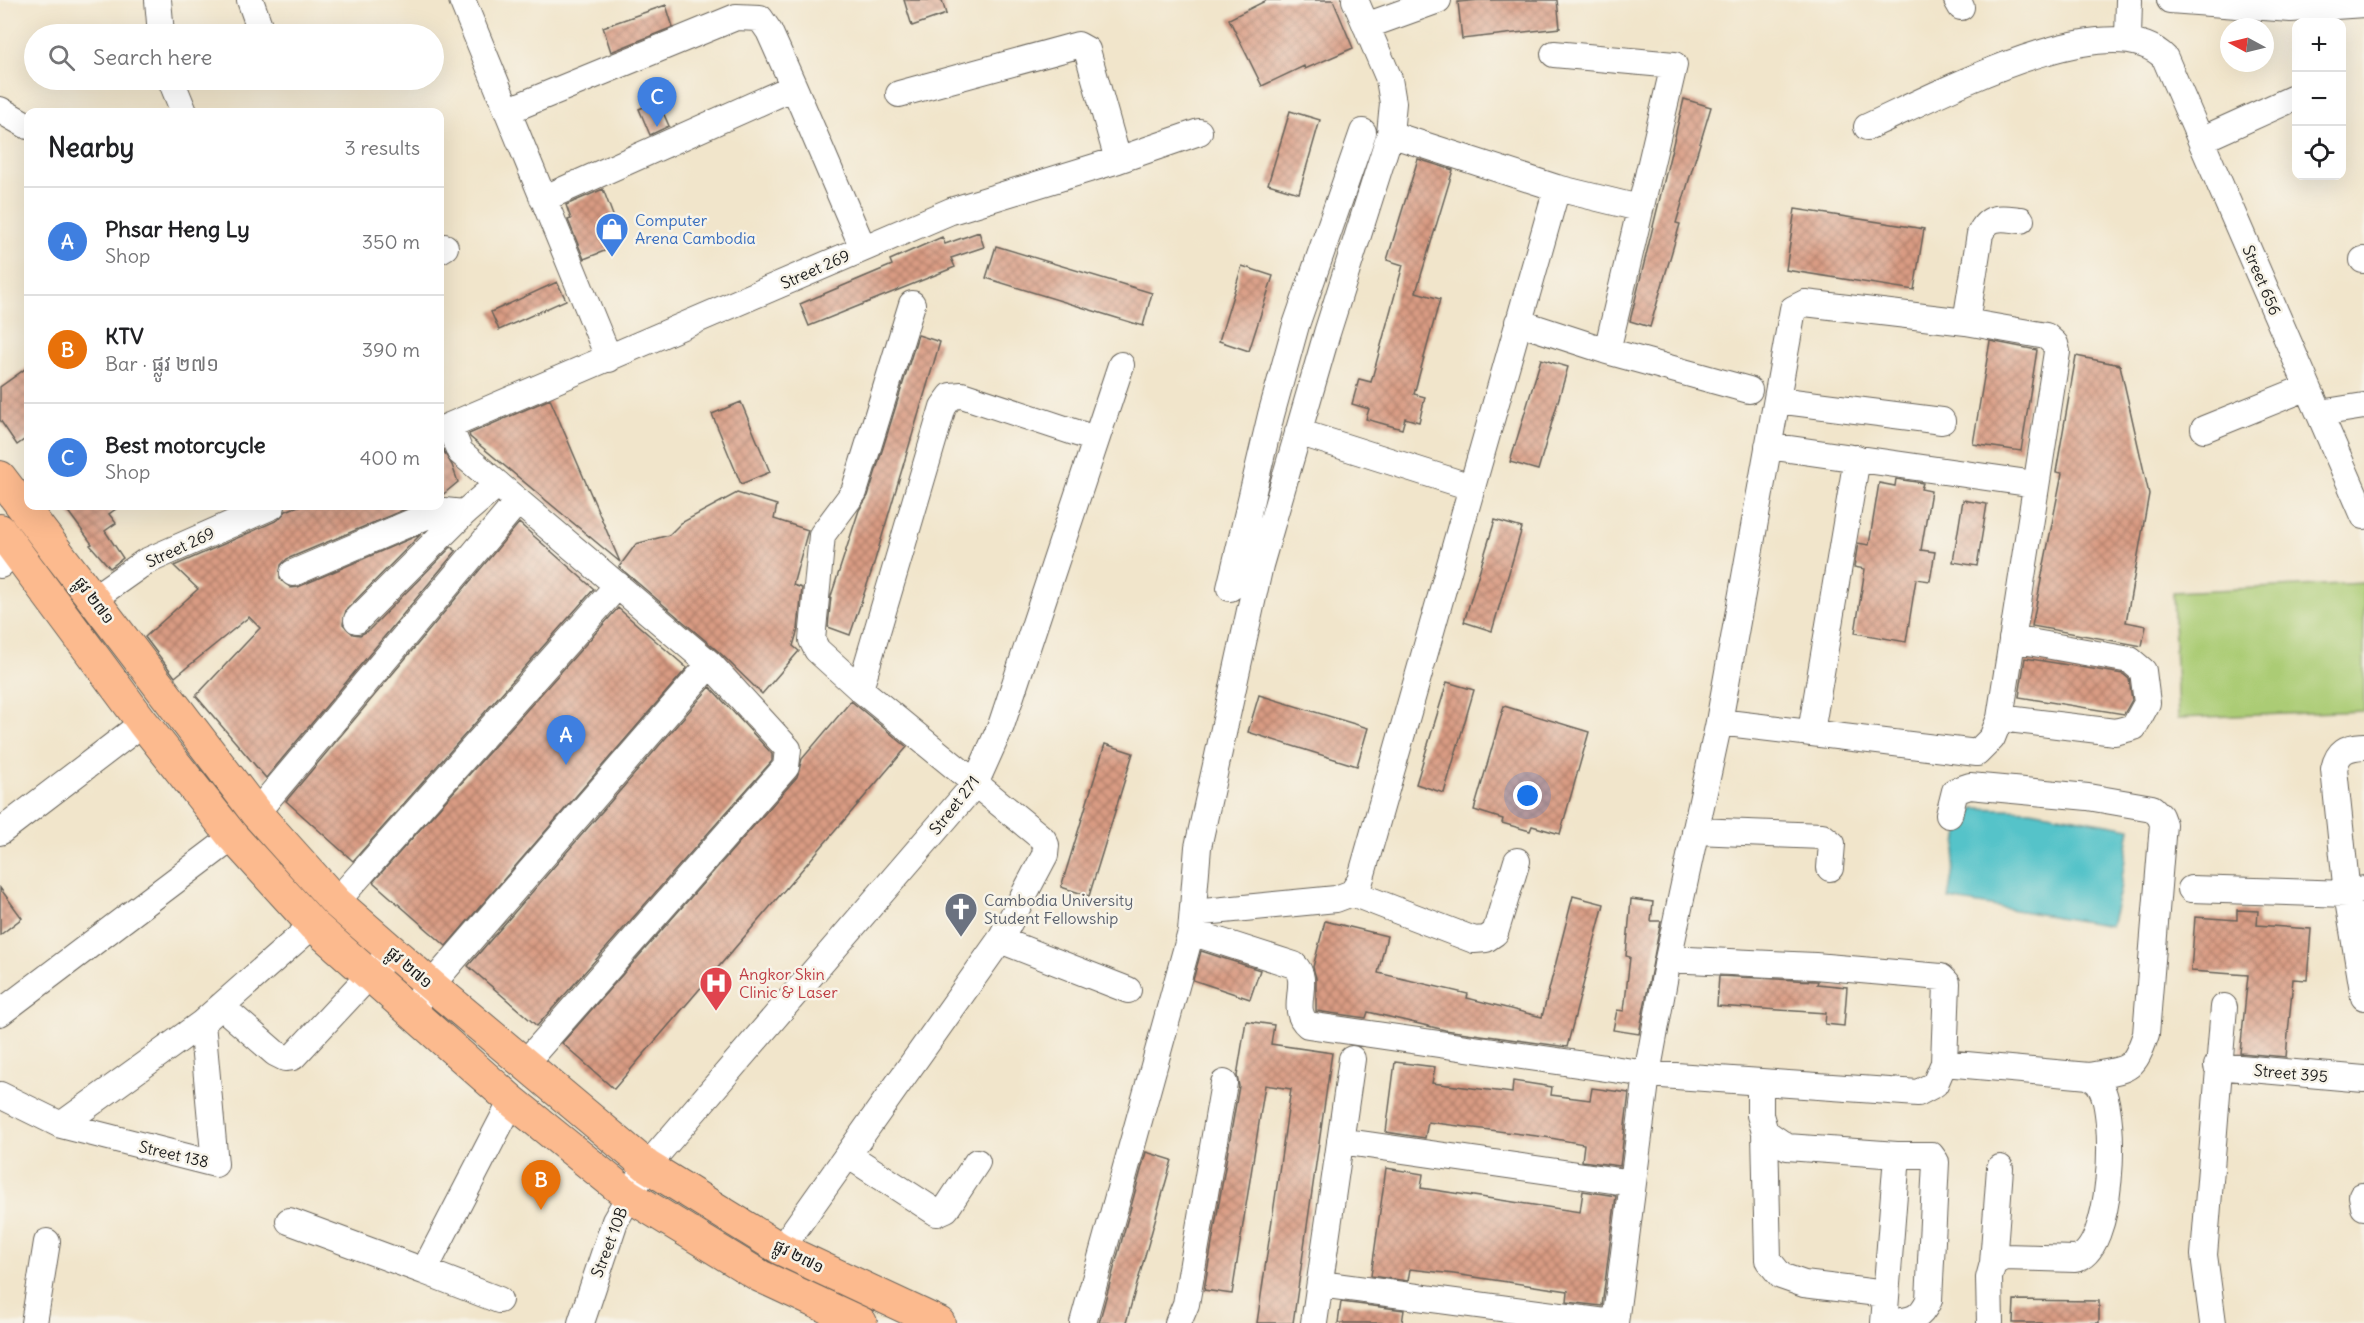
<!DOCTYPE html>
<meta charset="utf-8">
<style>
:root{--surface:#fff;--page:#f6f6f6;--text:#202124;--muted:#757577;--line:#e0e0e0;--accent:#d1495b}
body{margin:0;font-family:Delius,"Noto Sans Khmer",sans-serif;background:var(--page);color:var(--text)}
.controls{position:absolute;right:18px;top:18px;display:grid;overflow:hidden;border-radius:12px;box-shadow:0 6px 24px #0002}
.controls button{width:54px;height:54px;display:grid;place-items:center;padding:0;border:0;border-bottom:2px solid var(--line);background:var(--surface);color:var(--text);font:30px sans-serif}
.compass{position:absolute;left:2220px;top:18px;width:54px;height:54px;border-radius:50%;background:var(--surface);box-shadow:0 6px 24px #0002;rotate:277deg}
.you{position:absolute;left:1528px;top:796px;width:21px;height:21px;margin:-15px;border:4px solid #fff;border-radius:50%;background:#1a73e8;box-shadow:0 0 0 9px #1a73e833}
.badge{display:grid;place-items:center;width:39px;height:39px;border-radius:50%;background:var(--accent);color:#fff;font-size:20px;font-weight:700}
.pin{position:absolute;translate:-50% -50px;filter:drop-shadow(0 2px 3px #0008)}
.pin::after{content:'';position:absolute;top:32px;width:21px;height:18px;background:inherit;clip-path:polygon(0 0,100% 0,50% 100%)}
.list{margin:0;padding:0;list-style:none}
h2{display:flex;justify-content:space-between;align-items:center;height:78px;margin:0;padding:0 24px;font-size:26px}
h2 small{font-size:20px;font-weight:400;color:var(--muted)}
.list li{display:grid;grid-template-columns:39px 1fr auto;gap:18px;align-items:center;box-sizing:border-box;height:108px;padding:0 24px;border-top:2px solid var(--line)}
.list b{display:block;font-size:22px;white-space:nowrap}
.list p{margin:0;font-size:20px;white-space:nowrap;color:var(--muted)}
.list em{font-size:20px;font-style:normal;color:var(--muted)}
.icon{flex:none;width:33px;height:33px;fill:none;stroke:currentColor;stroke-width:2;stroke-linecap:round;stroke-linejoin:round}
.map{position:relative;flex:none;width:2364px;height:1323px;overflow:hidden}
.search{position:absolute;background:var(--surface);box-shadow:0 6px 24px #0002;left:24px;top:24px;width:420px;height:66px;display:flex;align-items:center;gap:15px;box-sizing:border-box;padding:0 21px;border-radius:33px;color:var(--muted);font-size:22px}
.panel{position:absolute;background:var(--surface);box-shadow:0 6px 24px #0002;left:24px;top:108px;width:420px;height:402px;border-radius:12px}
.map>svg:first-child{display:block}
.pitch{fill:#abcc74;stroke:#647448;stroke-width:1.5}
.water{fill:#55c3c9;stroke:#387072;stroke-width:1.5}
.building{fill:url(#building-cross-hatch)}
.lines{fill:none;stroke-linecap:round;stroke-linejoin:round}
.minor-casing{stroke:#676259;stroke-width:28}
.major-casing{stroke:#676259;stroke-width:34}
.minor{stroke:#fff;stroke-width:26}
.major{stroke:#fcba8e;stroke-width:32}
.labels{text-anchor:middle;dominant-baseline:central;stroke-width:5;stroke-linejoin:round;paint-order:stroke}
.shop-label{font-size:16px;fill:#366cbe;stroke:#f7f3e8;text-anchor:start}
.street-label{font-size:16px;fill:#1c1c1c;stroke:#f7f3e8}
.worship-label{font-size:16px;fill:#5b616d;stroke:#f7f3e8;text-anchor:start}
.health-label{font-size:16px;fill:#be3a42;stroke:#f7f3e8;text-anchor:start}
</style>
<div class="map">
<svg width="2364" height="1323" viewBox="0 0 2364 1323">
<defs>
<pattern id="building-cross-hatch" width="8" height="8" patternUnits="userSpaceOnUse" patternTransform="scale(1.5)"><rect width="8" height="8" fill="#d99b83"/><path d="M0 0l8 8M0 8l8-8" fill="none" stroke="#af7e6a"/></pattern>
</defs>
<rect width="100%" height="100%" fill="#f7f3e8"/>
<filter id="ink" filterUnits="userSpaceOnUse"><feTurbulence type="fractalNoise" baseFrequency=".0167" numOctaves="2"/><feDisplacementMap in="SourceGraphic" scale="12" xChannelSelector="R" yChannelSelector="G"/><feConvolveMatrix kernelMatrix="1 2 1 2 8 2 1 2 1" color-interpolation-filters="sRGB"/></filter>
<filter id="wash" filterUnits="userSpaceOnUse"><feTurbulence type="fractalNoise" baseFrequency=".008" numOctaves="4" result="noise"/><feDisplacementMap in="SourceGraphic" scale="24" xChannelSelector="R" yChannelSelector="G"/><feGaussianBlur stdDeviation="1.35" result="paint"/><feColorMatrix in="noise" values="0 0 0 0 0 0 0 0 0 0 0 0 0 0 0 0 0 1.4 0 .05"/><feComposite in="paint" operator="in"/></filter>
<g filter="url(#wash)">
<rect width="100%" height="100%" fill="#f1e5cb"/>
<path class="pitch" d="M2364,583V711L2178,718L2173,592Z"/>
<path class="water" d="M1975,808L2031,810L2130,828L2120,890L2111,926L1948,899L1960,826Z"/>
<g id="blocks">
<path class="building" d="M904,0H942L946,14L912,26Z
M1267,0H1333L1353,48L1305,69L1304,66L1262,86L1229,19Z
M1479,0H1557L1560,28L1462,39L1458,2Z
M666,5L673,27L611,52L603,27Z
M1684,99L1711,107L1676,223L1680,224L1650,327L1630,321Z
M658,101L669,126L650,135L639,109Z
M1290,111L1320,120L1299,193L1268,184Z
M1418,159L1453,170L1416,292L1440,299L1414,394L1425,397L1419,422L1405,418L1402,429L1366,419L1369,409L1352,404L1359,379L1371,382L1403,265L1387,260Z
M603,189L617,226L605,230L612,248L584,259L568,220L571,219L566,205Z
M1795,209L1924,229L1914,290L1786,270Z
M979,232L984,247L951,258L955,267L809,326L800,304L892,265L890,260L942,237L945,244Z
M996,246L1152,293L1143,326L986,278Z
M1242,266L1273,276L1249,351L1219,341Z
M557,282L566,300L499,330L491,312Z
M918,335L940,342L872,570L850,635L828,627L831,596L859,510L868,496Z
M1990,341L2037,350L2021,451L1973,444Z
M2076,356L2120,365L2149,494L2126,622L2146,626L2142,646L2032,626L2062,473L2056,472Z
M1541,359L1568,367L1538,470L1510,462Z
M28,367V437L17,445L0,420V387Z
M550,399L620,562L470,437L469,434Z
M741,402L770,472L741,484L712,414Z
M440,445L452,465L458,482L440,497Z
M1896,479L1923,483L1921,489L1931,491L1921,550L1935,552L1930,581L1916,579L1906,642L1855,633L1865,569L1854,567L1858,543L1869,545L1879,483L1895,486Z
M737,493L777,505L774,519L808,530L793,585L802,588L798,629L793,646L799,651L762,694L720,653L619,567L636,544L669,535L681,523Z
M1963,500L1987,504L1977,566L1953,562Z
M64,506H120L109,514L116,523L105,531L123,558L110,568L90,545L92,544Z
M298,506H413L287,559L281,565L280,579L291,588L298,587L421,534L346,610L343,624L353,634L360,635L368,631L451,547L456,551L266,778L196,696L260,628L249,617L175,677L145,637L198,589L174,566L278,520L286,511Z
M1495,520L1522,528L1492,631L1464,622Z
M519,523L594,589L353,861L286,801Z
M618,608L687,668L446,946L373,882Z
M2025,658L2123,674L2129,679L2132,700L2124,714L2019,697Z
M1447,682L1474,690L1444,793L1416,784Z
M710,687L772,754V761L537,1026L468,966Z
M1259,695L1368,728L1357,766L1248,732Z
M851,701L907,747L614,1089L562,1043L797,777L802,759Z
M1504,706L1589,732L1560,834L1532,826L1530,831L1502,823L1503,819L1474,810Z
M1105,744L1133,753L1089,896L1061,887Z
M0,888L22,918L0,935Z
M1573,896L1604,904L1567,1047L1445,1030L1368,1012L1366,1018L1316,1011V978L1313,967L1325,921L1387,936L1378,973L1468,994L1467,998L1542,1017Z
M1631,899L1653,902L1651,921H1661L1639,1034L1613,1030L1617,1010L1624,1011L1630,957L1626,956Z
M2237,910L2258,911L2257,925L2311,929L2307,980L2293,979L2286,1057L2240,1053L2248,975L2191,971L2195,917L2237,920Z
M1201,951L1260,970L1250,999L1193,980Z
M1719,976L1814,981H1818L1817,984L1847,987L1844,1026L1825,1024L1826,1013L1717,1006Z
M1246,1021L1274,1025L1271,1044L1332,1053L1293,1323H1257L1291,1089L1265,1085L1232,1294L1204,1290L1239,1086L1237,1076Z
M1395,1062L1435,1067L1432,1083L1512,1093L1513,1081L1552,1087L1551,1095L1590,1100L1592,1088L1629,1093L1620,1166L1582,1161L1584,1144L1545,1137L1428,1122L1425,1138L1386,1132Z
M1146,1152L1172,1160L1126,1323H1099Z
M1386,1168L1423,1174L1421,1188L1580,1212L1583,1191L1616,1196L1602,1306L1567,1302L1568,1291L1454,1274L1410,1269L1408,1281L1371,1276Z
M2014,1300L2099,1301V1323H2013Z
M1341,1302L1404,1310L1402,1323H1338Z"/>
</g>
</g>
<g filter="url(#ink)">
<use href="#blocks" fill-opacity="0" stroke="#676259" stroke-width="1.5"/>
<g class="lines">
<g class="minor-casing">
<path id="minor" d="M158,0L161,34
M250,0L262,34
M462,0L609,359
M1957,0L1961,7
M2170,0L2291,9L2364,4
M1366,26L1438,0
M2128,38L2129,0
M171,80L184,112
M899,94L1078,45L1087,50L1118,160
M0,110L28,126
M507,111L736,17L760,18L769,31L794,87L863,248
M1867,127C1928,100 2110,0 2165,58L2364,516
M1390,134L1557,188L1639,208
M2201,140L2296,97
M543,199L794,87
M440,250L445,247
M2363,260H2364
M1518,322L1607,351L1674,65L1554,54
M1966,322L1980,234C1989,214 2002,218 2021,220
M1607,351L1749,390
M1777,400L1942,421
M2320,413L2364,406
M449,426L460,452L710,664L788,749L786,767L525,1063
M2204,429L2308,387
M440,430L951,211L1118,160L1199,132
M1298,432L1471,487
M1768,446L2035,484
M0,565L15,550
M293,573L424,517L444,511L464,513
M1230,588L1271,415L1296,325L1363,132
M94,598L145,562L272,506
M357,620L464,513L498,484
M860,689L943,407L951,396L962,395L1095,439
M2000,718L2115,732L2134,727L2147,703L2143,671L2130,660L2012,639
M1811,732L1857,458
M2364,746C2346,747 2338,751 2334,769L2347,894L2364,997
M256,813L518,501
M1949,815L1955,791L1970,786L2088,797L2152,808L2160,816L2163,824L2146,1034C2133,1073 2127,1069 2089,1076
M1695,831L1822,836L1832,844L1830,868
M0,832L143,723
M2191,889L2347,894L2364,889
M1352,893L1474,940L1486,939L1495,933L1517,861
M336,902L618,585
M1193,913L1336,899L1352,893L1360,881L1557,188
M1191,932L1294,965C1312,981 1288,1009 1308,1025L1647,1074L1918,1093L1935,1084L1944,1063L1947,983L1941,977L1815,966L1668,959
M1000,940L1128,990
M419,999L710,664
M221,1006L275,1053L285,1058L293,1057L392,951
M0,1013L233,837
M1944,1063L2089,1076C2093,1079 2098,1082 2100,1086C2118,1113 2113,1253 2075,1259L2004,1257L1993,1263L1989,1278L1990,1323
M2217,1066L2364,1079
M1760,1082V1115L1765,1132L1787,1147L1897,1155L1884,1323
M0,1095L61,1125L215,1164L202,1023
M61,1125L202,1023L313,925
M1765,1132L1768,1260L1781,1276L1804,1284L1886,1294
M1340,1141L1633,1183
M848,1155L937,1213L946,1209L977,1162
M2362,1196L2364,1207
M289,1221L424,1271L512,1101
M781,1249L1000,940L1045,855L1046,845L1043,839L860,689L817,650L812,640L822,535L854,492L912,304
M1993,1263L2000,1168
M424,1271L499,1300
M1320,1284L1613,1323
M34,1323L47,1242
M581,1323L615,1221L647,1166L975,784L1001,726L1121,365
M1083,1323L1191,932L1198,847L1260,565L1327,333L1390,134L1393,103L1389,79L1355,0
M1178,1323L1186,1304L1224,1083
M1314,1323L1352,1059
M1615,1323L1647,1074L1668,959L1719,722L1793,309L1805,303L1966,322L2046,336L2055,344L2057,352L2000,718L1992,738L1977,753L1719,722
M1884,1323C1909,1320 1918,1323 1929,1300L1936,1162L1931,1155H1897
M2213,1323L2204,1255L2224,1007"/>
</g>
<g class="major-casing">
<path id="major" d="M0,477L256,813L336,902L431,985L647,1166L781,1249L939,1323
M0,530L143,723L233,837L313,925L512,1101L628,1195L760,1276L861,1323"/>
</g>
<use href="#minor" class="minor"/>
<use href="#major" class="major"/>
</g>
</g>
<defs>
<g id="shop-pin" transform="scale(1.725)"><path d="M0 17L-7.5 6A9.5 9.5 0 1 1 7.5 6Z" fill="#3f7fe0" stroke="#f7f3e8"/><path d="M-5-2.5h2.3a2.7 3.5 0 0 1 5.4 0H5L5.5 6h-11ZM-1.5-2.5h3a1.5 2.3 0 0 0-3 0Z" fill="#fff"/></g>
<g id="church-pin" transform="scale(1.725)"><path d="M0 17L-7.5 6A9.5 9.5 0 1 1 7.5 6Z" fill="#6b7280" stroke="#f7f3e8"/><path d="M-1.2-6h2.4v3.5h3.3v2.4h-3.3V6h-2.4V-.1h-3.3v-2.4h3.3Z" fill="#fff"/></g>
<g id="hospital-pin" transform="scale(1.725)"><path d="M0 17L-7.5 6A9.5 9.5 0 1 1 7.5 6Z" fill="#e0444e" stroke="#f7f3e8"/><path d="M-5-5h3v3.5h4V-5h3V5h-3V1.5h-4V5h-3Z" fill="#fff"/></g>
</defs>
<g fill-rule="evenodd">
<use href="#shop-pin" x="612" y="229"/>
<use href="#church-pin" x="961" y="909"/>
<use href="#hospital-pin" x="716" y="983"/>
</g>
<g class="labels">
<g class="shop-label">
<text x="635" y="220">Computer<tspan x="635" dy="18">Arena Cambodia</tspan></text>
</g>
<g class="street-label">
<text transform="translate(815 269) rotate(-24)">Street 269</text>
<text transform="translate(2262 280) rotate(67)">Street 656</text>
<text transform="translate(180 547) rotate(-25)">Street 269</text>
<text transform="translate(95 600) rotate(53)">ផ្លូវ ២៧១</text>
<text transform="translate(954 805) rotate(-52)">Street 271</text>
<text transform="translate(410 967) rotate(41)">ផ្លូវ ២៧១</text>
<text transform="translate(2291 1073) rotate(5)">Street 395</text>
<text transform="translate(174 1154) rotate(13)">Street 138</text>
<text transform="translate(609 1242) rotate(-69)">Street 10B</text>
<text transform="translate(799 1256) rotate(27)">ផ្លូវ ២៧១</text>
</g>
<g class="worship-label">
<text x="984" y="900">Cambodia University<tspan x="984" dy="18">Student Fellowship</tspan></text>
</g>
<g class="health-label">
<text x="739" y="974">Angkor Skin<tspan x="739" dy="18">Clinic &amp; Laser</tspan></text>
</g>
</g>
</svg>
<div class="controls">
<button>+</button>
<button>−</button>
<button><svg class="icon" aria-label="locate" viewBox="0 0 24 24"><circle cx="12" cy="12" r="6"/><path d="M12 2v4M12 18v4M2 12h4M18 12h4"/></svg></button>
</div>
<svg class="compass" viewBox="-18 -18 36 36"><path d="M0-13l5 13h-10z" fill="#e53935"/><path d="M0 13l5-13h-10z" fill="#757577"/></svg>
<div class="you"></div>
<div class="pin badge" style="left:566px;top:765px;background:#3f7fe0">A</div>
<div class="pin badge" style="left:541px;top:1210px;background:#e8710a">B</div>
<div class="pin badge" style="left:657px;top:127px;background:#3f7fe0">C</div>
<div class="search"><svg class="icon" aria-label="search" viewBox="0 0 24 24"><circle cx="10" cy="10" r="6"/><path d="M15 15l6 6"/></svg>Search here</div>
<section class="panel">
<h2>Nearby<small>3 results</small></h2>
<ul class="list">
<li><span class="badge" style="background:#3f7fe0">A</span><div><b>Phsar Heng Ly</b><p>Shop</p></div><em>350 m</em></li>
<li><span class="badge" style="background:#e8710a">B</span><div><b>KTV</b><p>Bar · ផ្លូវ ២៧១</p></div><em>390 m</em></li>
<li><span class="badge" style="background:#3f7fe0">C</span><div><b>Best motorcycle</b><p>Shop</p></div><em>400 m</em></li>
</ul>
</section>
</div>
